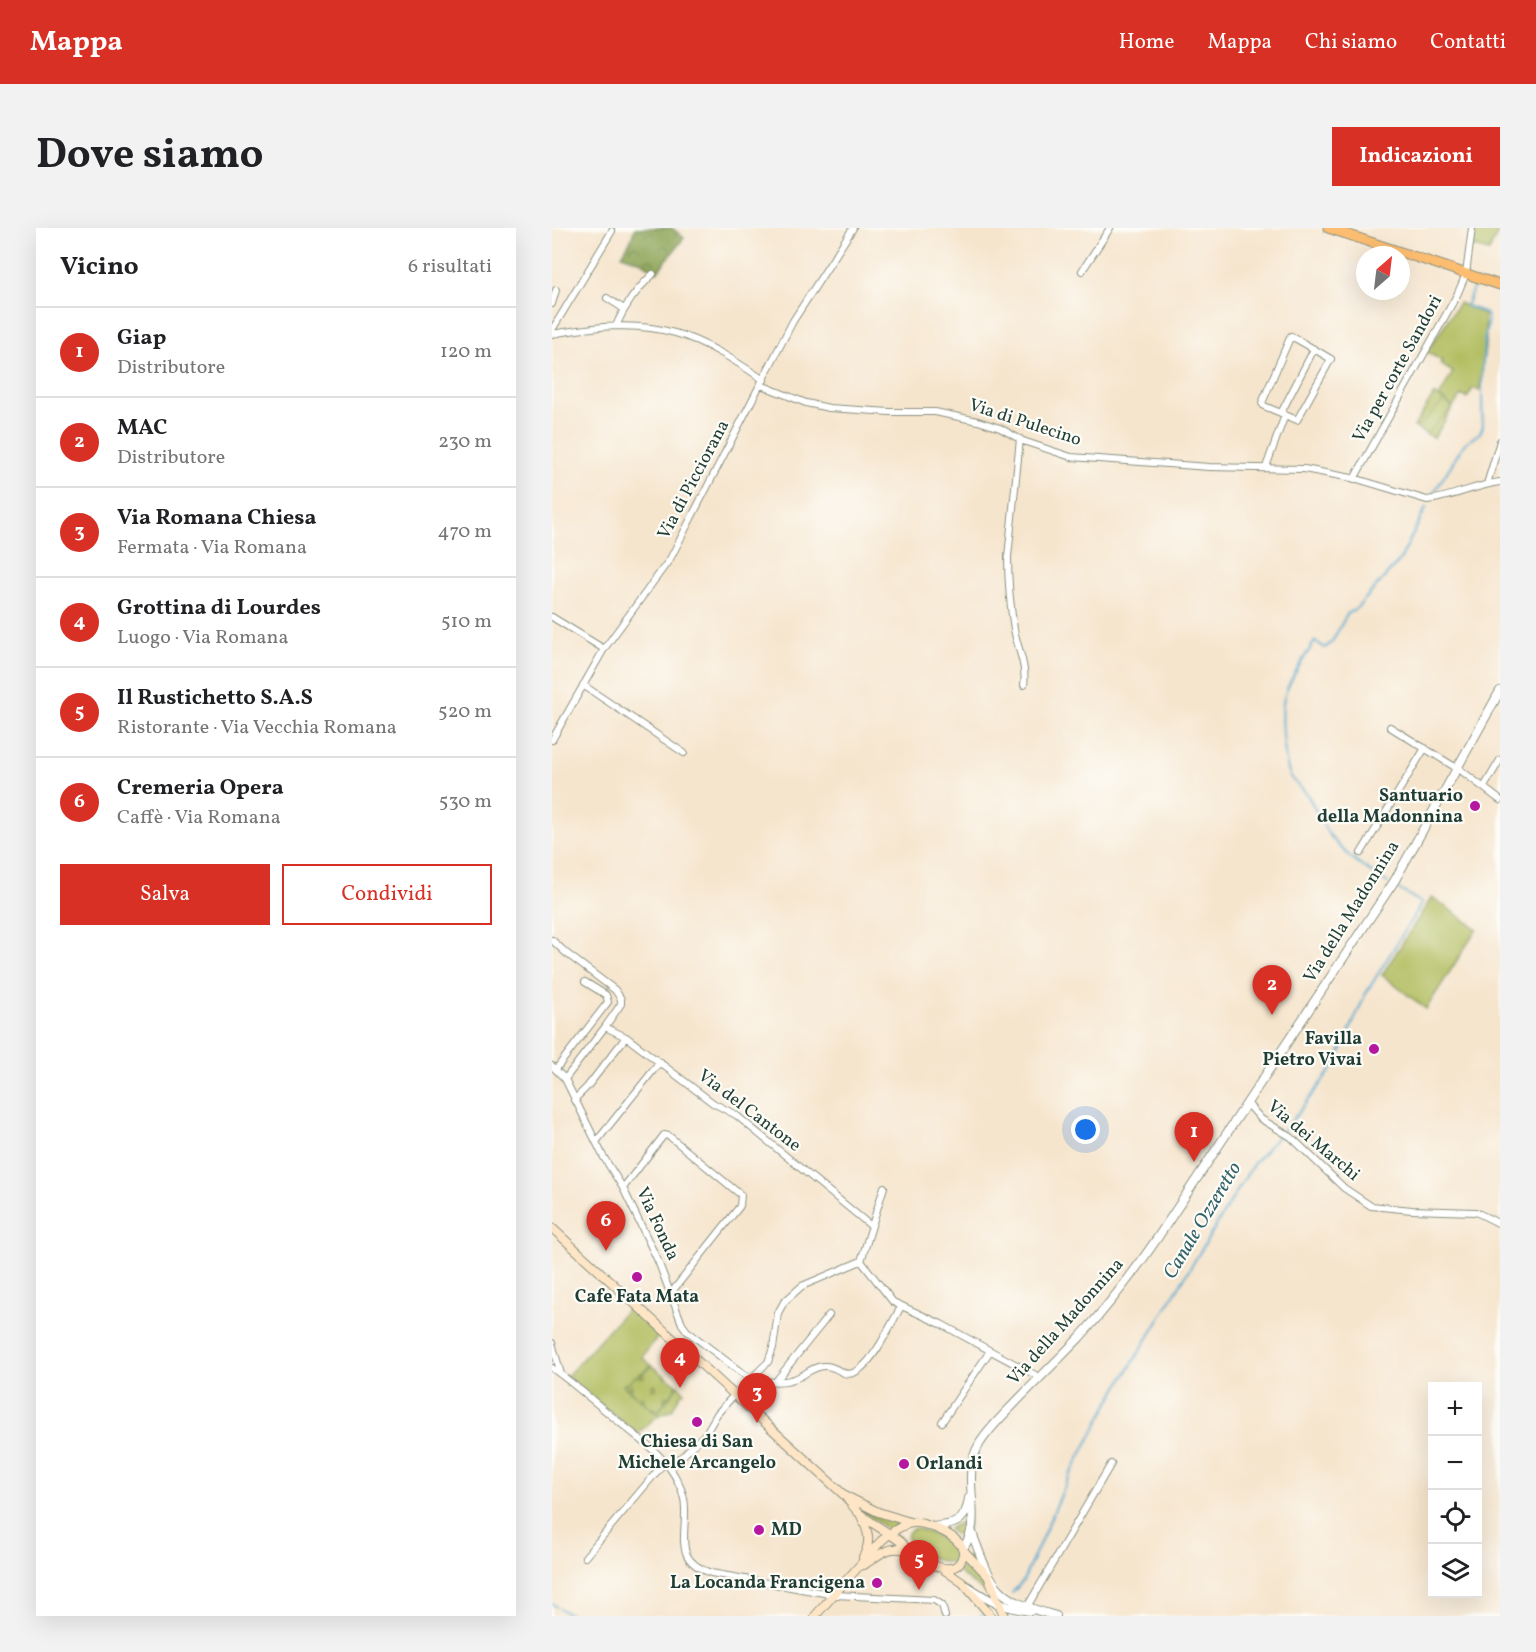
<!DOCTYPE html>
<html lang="it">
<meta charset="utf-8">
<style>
:root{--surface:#fff;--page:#f2f2f2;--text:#202124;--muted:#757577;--line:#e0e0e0;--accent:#d93025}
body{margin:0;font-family:Vollkorn,serif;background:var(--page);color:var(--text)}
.controls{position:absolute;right:18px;bottom:18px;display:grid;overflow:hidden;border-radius:0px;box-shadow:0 6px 24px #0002}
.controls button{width:54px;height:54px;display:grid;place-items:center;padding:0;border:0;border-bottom:2px solid var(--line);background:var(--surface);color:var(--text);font:30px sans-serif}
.compass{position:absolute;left:804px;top:18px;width:54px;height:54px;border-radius:50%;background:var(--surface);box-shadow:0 6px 24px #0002;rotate:28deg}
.you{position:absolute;left:534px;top:902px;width:21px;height:21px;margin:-15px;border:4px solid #fff;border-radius:50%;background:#1a73e8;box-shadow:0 0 0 9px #1a73e833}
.badge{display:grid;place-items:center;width:39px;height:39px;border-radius:50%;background:var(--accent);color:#fff;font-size:20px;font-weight:700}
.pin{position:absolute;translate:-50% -50px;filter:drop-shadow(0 2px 3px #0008)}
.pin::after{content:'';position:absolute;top:32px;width:21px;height:18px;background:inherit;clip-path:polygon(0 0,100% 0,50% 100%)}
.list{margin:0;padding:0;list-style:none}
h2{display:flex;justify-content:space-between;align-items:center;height:78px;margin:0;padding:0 24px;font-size:26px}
h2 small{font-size:20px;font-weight:400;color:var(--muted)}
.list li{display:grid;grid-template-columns:39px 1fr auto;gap:18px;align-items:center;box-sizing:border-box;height:90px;padding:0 24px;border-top:2px solid var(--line)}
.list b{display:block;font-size:22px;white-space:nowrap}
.list p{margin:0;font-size:20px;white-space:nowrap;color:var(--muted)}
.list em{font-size:20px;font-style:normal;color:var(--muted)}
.actions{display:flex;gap:12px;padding:18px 24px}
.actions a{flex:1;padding:14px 0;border:2px solid var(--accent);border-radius:0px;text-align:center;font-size:21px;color:var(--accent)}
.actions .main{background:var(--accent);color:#fff}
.icon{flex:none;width:33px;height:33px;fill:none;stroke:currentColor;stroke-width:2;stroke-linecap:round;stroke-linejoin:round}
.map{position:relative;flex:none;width:948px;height:1388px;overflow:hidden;border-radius:0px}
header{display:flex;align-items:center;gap:36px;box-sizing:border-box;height:84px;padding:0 30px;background:var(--accent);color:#fff}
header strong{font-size:28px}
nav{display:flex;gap:33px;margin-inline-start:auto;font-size:21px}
.intro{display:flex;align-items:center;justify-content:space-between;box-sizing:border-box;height:144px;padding:0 36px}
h1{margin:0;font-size:42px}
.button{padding:15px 27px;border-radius:0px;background:var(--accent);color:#fff;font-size:21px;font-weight:700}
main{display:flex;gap:36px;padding:0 36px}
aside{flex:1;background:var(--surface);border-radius:0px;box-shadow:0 6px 24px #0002}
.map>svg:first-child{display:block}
.grass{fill:#b2be60;stroke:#687e4a;stroke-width:1.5}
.forest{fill:url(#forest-crowns);stroke:#567145;stroke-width:1.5}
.cemetery{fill:url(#cemetery-stones);stroke:#687e4a;stroke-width:1.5}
.garden{fill:url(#garden-furrows);stroke:#687e4a;stroke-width:1.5}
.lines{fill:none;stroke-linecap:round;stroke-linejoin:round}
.stream{stroke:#54a9d0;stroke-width:2}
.minor-casing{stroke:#8a9180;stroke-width:8}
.tertiary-casing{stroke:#8a9180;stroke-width:10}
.secondary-casing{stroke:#8a9180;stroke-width:10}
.primary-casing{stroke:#8a9180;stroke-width:11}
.minor{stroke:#fff;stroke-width:6}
.tertiary{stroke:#fff;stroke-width:8}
.secondary{stroke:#fee5c5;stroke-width:8}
.primary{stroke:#fcbd6f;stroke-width:9}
.poi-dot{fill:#b5179e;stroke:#fdfcf7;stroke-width:2}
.labels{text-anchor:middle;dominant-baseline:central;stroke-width:4.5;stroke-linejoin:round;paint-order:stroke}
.street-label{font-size:18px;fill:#1f3d34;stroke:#fdfcf7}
.poi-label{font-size:18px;font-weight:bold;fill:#1f3d34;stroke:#fdfcf7;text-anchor:end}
.water-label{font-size:20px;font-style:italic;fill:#32636b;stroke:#fdfcf7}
</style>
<header>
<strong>Mappa</strong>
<nav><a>Home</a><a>Mappa</a><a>Chi siamo</a><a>Contatti</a></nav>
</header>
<div class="intro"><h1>Dove siamo</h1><a class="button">Indicazioni</a></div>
<main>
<aside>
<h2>Vicino<small>6 risultati</small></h2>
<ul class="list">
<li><span class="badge">1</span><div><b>Giap</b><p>Distributore</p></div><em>120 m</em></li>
<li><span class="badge">2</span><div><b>MAC</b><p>Distributore</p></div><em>230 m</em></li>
<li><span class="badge">3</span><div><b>Via Romana Chiesa</b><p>Fermata · Via Romana</p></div><em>470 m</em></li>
<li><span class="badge">4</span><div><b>Grottina di Lourdes</b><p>Luogo · Via Romana</p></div><em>510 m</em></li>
<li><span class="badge">5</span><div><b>Il Rustichetto S.A.S</b><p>Ristorante · Via Vecchia Romana</p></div><em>520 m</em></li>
<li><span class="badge">6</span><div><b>Cremeria Opera</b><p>Caffè · Via Romana</p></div><em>530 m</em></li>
</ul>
<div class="actions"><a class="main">Salva</a><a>Condividi</a></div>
</aside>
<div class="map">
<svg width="948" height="1388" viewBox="0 0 948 1388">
<defs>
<pattern id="forest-crowns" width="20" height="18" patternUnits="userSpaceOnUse" patternTransform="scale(1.5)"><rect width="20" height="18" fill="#8da556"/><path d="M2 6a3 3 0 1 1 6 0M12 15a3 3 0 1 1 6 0" fill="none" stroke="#738848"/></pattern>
<pattern id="cemetery-stones" width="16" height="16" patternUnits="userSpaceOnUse" patternTransform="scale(1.5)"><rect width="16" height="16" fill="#b2be60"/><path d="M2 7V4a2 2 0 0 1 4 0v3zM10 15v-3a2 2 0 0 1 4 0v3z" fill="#909c50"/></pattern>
<pattern id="garden-furrows" width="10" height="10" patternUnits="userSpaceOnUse" patternTransform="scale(1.5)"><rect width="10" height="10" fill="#b2be60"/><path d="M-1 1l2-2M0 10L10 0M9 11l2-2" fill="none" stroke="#909c50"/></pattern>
</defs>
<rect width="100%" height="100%" fill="#fdfcf7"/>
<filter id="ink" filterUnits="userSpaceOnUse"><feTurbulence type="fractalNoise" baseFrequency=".0167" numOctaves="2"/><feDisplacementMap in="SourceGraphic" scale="12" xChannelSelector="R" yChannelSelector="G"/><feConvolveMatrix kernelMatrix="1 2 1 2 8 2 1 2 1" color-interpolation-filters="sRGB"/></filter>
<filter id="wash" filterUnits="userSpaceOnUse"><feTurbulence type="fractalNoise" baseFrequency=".008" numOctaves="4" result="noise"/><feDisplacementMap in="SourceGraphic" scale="24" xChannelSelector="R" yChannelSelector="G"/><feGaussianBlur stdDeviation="1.35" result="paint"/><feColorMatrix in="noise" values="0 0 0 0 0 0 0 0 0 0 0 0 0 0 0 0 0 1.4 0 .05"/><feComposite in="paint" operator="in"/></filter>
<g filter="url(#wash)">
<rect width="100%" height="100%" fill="#f6e5cd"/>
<path class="grass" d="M923,0H948L937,23L921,19Z
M907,75L932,86L934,109L928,163L921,160L915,170L909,167L901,179L887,169L901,144L888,136L890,133L875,124Z
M880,669L925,701L874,781L830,747Z
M77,1079L107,1107L90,1129L100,1138L72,1158L105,1185L126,1157L132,1164L128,1167L120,1182L105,1188L85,1206L15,1148Z
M304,1279L320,1286L349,1295L337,1302Z
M416,1286V1301L412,1313L396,1301L413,1292Z
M364,1300L393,1311L401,1316L406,1322L402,1333C387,1340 335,1309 364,1300Z
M416,1328L435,1352L441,1371L405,1343L412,1338Z"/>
<path class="forest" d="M83,0H120L132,10L105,44L90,34L70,27L79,12Z"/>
<path class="cemetery" d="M100,1138L126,1157L105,1185L71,1157Z"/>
<path class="garden" d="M882,166L901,179L882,210L862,199Z"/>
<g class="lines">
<path class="stream" d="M879,269L913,215L928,205L931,198C929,169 930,141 932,112C933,105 938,95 935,88C932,82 919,80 914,78L924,53
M836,655C814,641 791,626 776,605C768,593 763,580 756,568C751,561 742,555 738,547C732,533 728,485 732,470C738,449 752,431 763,413L773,420L780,414L795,386L805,380L848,332L874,280
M460,1365L471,1353L517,1249L560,1169L702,935L739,894L783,837L813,767L870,675L843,659
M0,1376L21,1388
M429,1388L430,1387"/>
</g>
</g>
<g filter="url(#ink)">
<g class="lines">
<g class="minor-casing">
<path id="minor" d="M530,43L558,0
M55,70L72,81
M0,76L4,62
M64,98C72,79 86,60 101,46
M0,102L60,3
M0,106C40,99 83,93 123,105C155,114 185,134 212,152
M209,157L254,175L277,180L338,184H383L426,193L448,200L471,213L519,229L657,239L752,241L805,251L875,272C898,270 924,257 948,254
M729,185L712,178L710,175L737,112L739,108L762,121
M468,211L456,329C456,352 458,377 462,401C465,419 475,438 472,457
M714,239L733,187L745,192L779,131L762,121L729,185L733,187
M802,251L905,67L914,46L920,0
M935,256L948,213
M0,389L52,421
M31,457L132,525
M838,499L911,544L948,572
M0,512L52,421L118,331L241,93L301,0
M932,559L948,532
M809,625L873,520
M0,712L14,725L63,762L69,771V776L53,799L13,851
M53,799L74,809L161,875L184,887L319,998
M0,838L13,851L51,928L71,960L106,1033L130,1096L135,1103L190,1145C206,1155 232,1157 249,1148C256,1144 265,1137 274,1138C289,1139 292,1153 308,1141C325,1128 338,1097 349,1079
M4,841L56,774L54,767L33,754
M22,872L35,859L74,809
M695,875L709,891L739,909L792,960L819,978L860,982L924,984L948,996
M44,914L108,834
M332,959L309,1033L341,1074L389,1096L487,1149
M71,960L112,907L117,908L189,967L188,978L119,1065
M0,1115L9,1146
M0,1140C21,1155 41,1173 61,1189C83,1208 114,1227 126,1254C130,1262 133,1271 133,1280C134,1310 122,1332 159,1345L283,1367L382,1372L390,1377L393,1388
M224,1153L277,1087
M390,1194L438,1123
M118,1240L154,1205L165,1186L182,1167L216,1134L221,1120L226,1085L232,1074L250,1058L309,1033
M33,1329L113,1234
M475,1379L559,1236"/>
</g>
<g class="tertiary-casing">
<path id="tertiary" d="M380,1299C402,1297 414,1295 417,1270
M419,1302C440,1359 442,1371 504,1388
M411,1320C434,1290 406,1251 428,1215C437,1201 449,1189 461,1177C483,1154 506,1132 528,1109C556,1078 581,1046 604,1012L843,652L948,463
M415,1358C440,1375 448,1378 478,1383"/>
</g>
<g class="secondary-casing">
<path id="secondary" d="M0,1000L292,1267C297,1273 302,1280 307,1285C320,1296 336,1304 349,1314C352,1317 355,1321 358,1324C371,1334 406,1354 411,1326C414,1310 373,1293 361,1295C350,1296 337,1306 329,1313L263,1388
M298,1270L326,1284L361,1295
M309,1288C316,1303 320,1313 311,1329
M411,1322L436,1348L452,1388
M312,1337C327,1327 337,1316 356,1323
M391,1341L411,1355L439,1388"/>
</g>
<g class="primary-casing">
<path id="primary" d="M776,0L948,57"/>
</g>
<use href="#minor" class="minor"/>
<use href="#tertiary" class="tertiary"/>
<use href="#secondary" class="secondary"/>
<use href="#primary" class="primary"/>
</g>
</g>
<g class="poi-dot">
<circle cx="923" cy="578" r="6"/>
<circle cx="822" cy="821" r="6"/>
<circle cx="85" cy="1049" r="6"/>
<circle cx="145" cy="1194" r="6"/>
<circle cx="352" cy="1236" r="6"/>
<circle cx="207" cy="1302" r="6"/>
<circle cx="325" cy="1355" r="6"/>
</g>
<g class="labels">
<g class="street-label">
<text transform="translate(846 141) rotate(-61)">Via per corte Sandori</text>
<text transform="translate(473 195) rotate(18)">Via di Pulecino</text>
<text transform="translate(142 252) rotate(-62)">Via di Picciorana</text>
<text transform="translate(800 684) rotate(-58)">Via della Madonnina</text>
<text transform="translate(197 883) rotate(37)">Via del Cantone</text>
<text transform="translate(761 913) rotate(40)">Via dei Marchi</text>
<text transform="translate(105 996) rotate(65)">Via Fonda</text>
<text transform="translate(514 1094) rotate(-48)">Via della Madonnina</text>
</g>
<g class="poi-label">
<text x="911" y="568">Santuario<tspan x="911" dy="21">della Madonnina</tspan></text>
<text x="810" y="811">Favilla<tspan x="810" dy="21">Pietro Vivai</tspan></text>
<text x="85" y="1069" text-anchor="middle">Cafe Fata Mata</text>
<text x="145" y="1214" text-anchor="middle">Chiesa di San<tspan x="145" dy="21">Michele Arcangelo</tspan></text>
<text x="364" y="1236" text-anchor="start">Orlandi</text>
<text x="219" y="1302" text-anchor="start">MD</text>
<text x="313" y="1355">La Locanda Francigena</text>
</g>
<g class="water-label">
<text transform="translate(651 993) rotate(-59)">Canale Ozzeretto</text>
</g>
</g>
</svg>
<div class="controls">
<button>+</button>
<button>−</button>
<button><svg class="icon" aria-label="locate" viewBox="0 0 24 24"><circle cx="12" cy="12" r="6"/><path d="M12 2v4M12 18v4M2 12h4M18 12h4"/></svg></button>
<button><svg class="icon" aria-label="layers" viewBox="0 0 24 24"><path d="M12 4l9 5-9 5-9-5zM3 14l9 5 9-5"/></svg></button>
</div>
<svg class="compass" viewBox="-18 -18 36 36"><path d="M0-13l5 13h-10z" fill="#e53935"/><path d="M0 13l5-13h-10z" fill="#757577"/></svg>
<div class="you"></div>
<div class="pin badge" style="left:642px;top:934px">1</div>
<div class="pin badge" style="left:720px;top:787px">2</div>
<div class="pin badge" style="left:205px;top:1195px">3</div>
<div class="pin badge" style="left:128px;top:1160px">4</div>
<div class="pin badge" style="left:367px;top:1362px">5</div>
<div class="pin badge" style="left:54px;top:1023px">6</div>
</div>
</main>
